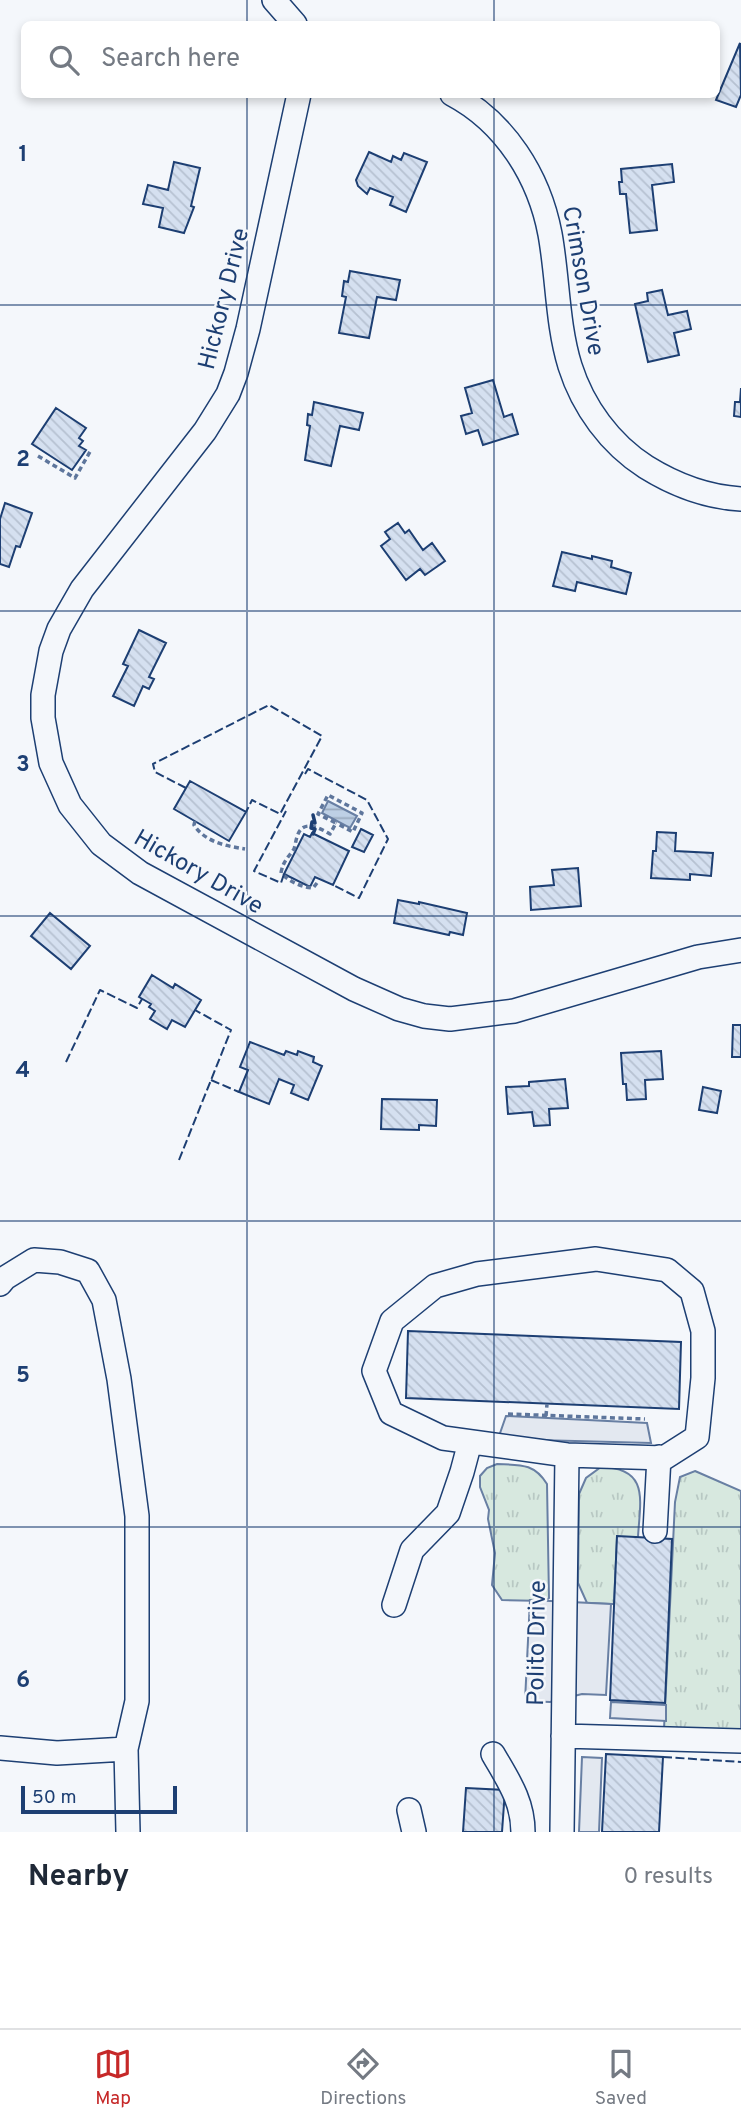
<!DOCTYPE html>
<style>
:root{--surface:#fff;--page:#f6f6f7;--text:#1f2937;--muted:#747a83;--line:#e0e1e3;--accent:#c62828}
body{margin:0;font-family:Overpass,sans-serif;background:var(--page);color:var(--text)}
.scale{position:absolute;left:21px;bottom:18px;width:156px;box-sizing:border-box;padding-left:7px;border:4px solid #1d3f73;border-top:0;font-size:19px;line-height:24px;white-space:nowrap;color:#1d3f73;-webkit-text-stroke:5px #f4f7fb;paint-order:stroke}
.list{margin:0;padding:0;list-style:none}
h2{display:flex;justify-content:space-between;align-items:center;height:91px;margin:0;padding:0 28px;font-size:30px}
h2 small{font-size:23px;font-weight:400;color:var(--muted)}
.icon{flex:none;width:38px;height:38px;fill:none;stroke:currentColor;stroke-width:2;stroke-linecap:round;stroke-linejoin:round}
.map{position:relative;flex:none;width:741px;height:1832px;overflow:hidden}
.search{position:absolute;background:var(--surface);box-shadow:0 4px 10px #0003;left:21px;right:21px;top:21px;height:77px;display:flex;align-items:center;gap:18px;box-sizing:border-box;padding:0 24px;border-radius:10px;color:var(--muted);font-size:26px}
.sheet{height:196px;background:var(--surface)}
nav{display:flex;justify-content:space-around;align-items:center;box-sizing:border-box;height:98px;border-top:2px solid var(--line);background:var(--surface);font-size:19px;color:var(--muted)}
nav a{display:grid;justify-items:center;gap:4px}
nav .on{color:var(--accent)}
.map>svg:first-child{display:block}
.grass{fill:url(#grass-tufts);stroke:#687fa3;stroke-width:2}
.parking{fill:#e3e8f0;stroke:#687fa3;stroke-width:2}
.water{fill:url(#water-rules);stroke:#687fa3;stroke-width:2}
.building{fill:url(#building-back-hatch);stroke:#1d3f73;stroke-width:2}
.lines{fill:none;stroke-linecap:round;stroke-linejoin:round}
.minor-casing{stroke:#1d3f73;stroke-width:26}
.path{stroke:#5e769c;stroke-width:3.5;stroke-dasharray:5 3.5;stroke-linecap:butt}
.minor{stroke:#f4f7fb;stroke-width:23}
.fence{stroke:#1d3f73;stroke-width:2;stroke-dasharray:9 3.5;stroke-linecap:butt}
.wall{stroke:#1d3f73;stroke-width:3.5}
.grid{fill:none;stroke:#1d3f73;stroke-width:2;stroke-opacity:0.55}
.labels{text-anchor:middle;dominant-baseline:central;stroke-width:5;stroke-linejoin:round;paint-order:stroke}
.street-label{font-size:24px;fill:#1d3f73;stroke:#f4f7fb}
.grid-label{font-size:23px;text-anchor:middle;font-weight:bold;fill:#1d3f73;stroke:#f4f7fb;stroke-width:5;stroke-linejoin:round;paint-order:stroke}
</style>
<div class="map">
<svg width="741" height="1832" viewBox="0 0 741 1832">
<defs>
<pattern id="grass-tufts" width="24" height="20" patternUnits="userSpaceOnUse" patternTransform="scale(1.75)"><rect width="24" height="20" fill="#d7e8df"/><path d="M3 7l-1-3M5 7V3M7 7l1-3M15 17l-1-3M17 17v-4M19 17l1-3" fill="none" stroke="#b8c8c3"/></pattern>
<pattern id="water-rules" width="6" height="5" patternUnits="userSpaceOnUse" patternTransform="scale(1.75)"><rect width="6" height="5" fill="#bed0e5"/><path d="M0 2.5h6" fill="none" stroke="#9aaabe"/></pattern>
<pattern id="building-back-hatch" width="6" height="6" patternUnits="userSpaceOnUse" patternTransform="scale(1.75)"><rect width="6" height="6" fill="#d5e0f0"/><path d="M-1 5l2 2M0 0l6 6M5-1l2 2" fill="none" stroke="#b6c1d1"/></pattern>
</defs>
<rect width="100%" height="100%" fill="#f4f7fb"/>
<path class="grass" d="M497,1464C520,1465 534,1463 547,1484L549,1598L545,1601L502,1600L492,1585L495,1553L488,1519L489,1510L480,1487V1476L487,1468Z
M601,1467C650,1468 640,1501 638,1537H617L614,1604H611L587,1603L578,1583L579,1494L586,1478Z
M695,1471L741,1491V1733L664,1729L675,1502L680,1477Z"/>
<path class="parking" d="M506,1416L647,1423L651,1443L498,1439Z
M530,1600L611,1604L606,1695L582,1694L550,1702L525,1701Z
M611,1702L666,1705V1721L610,1718Z
M582,1757L602,1758L599,1832H579Z"/>
<path class="water" d="M328,801L357,816L350,828L322,813Z"/>
<path class="building" d="M740,43L741,95L736,107L716,100Z
M369,152L391,162L393,156L401,160L404,153L427,162L406,212L390,205L393,197L370,188L367,194L358,186L356,180Z
M174,162L200,168L191,206L194,207L184,233L159,227L163,208L143,204L148,185L168,190Z
M672,164L674,182L652,185L657,230L630,233L626,194H620L619,182H622L621,169Z
M350,271L400,280L396,300L377,297L369,338L339,333L346,297L342,296L344,281L348,282Z
M662,290L668,315L687,311L691,329L674,333L679,355L648,362L635,304L648,301L647,293Z
M493,380L504,417L512,414L518,434L483,445L478,430L466,434L461,416L472,413L465,388Z
M741,388V417L734,416L735,402H740Z
M314,402L363,413L359,430L340,426L331,466L305,460L310,426L307,425L308,414L312,415Z
M56,408L86,428L79,438L83,441L79,446L86,450L72,470L32,444Z
M5,503L32,513L20,547L16,546L9,567L0,564V519Z
M398,523L405,533L409,530L423,550L432,543L445,561L425,575L420,569L406,580L381,546L390,539L385,532Z
M562,552L592,559V556L612,561L611,567L631,573L626,594L577,582L575,591L553,586Z
M139,630L166,643L149,677L154,679L149,689L143,686L134,706L113,696L128,666L123,664Z
M190,781L246,812L229,841L174,809Z
M361,829L373,835L364,852L352,847Z
M657,832L676,833L675,851L713,853L711,876L690,874V880L651,878L653,851H656Z
M312,833L349,851L333,885L315,877L310,887L284,874L304,834L310,837Z
M578,868L581,906L531,910L530,887L554,885L552,870Z
M398,900L419,904V902L467,913L463,935L450,932L449,935L394,923Z
M50,913L90,946L71,969L31,936Z
M152,975L173,988L175,984L201,1000L185,1027L172,1020L167,1029L150,1019L155,1011L149,1007L151,1004L139,997Z
M733,1025H741V1057H732Z
M250,1042L284,1055L286,1051L297,1055L298,1051L314,1057L313,1062L322,1066L308,1100L291,1093L294,1085L279,1079L269,1104L239,1092L248,1070L240,1067Z
M661,1051L663,1079L645,1080L646,1099L627,1100L626,1084H623L621,1053Z
M565,1079L568,1108L549,1109L550,1125L534,1126L532,1112L508,1114L506,1087L529,1086V1082Z
M703,1087L721,1091L717,1113L699,1110Z
M382,1099L437,1100L436,1126L419,1125V1130L381,1129Z
M408,1331L681,1342L679,1409L406,1398Z
M617,1536L672,1539L665,1703L610,1700Z
M606,1754L663,1757L659,1832H602Z
M466,1788L505,1790L502,1832H463Z"/>
<g class="lines">
<g class="minor-casing">
<path id="minor" d="M274,0L295,24
M299,94L248,329L236,373L228,394L205,431L82,589L59,629L51,651L43,695V718L51,763L70,805L101,844L140,873L354,989L399,1009L424,1016L450,1019L514,1011L698,957L741,950
M452,94C505,122 539,176 550,234C558,278 557,324 570,366C583,407 610,444 646,467C675,485 706,497 741,499
M596,1259L667,1270L692,1291L703,1331V1378L697,1437L664,1458L567,1455L443,1438L391,1413L374,1371L392,1321L435,1286L477,1274Z
M0,1284L5,1278L34,1260L60,1262L88,1271L104,1300L119,1379L137,1516V1701L126,1749L128,1832
M655,1531L659,1457
M394,1605L412,1550L448,1513L462,1472L470,1442
M563,1736L741,1741
M0,1748L57,1753L126,1749
M493,1754C508,1780 523,1801 523,1832
M409,1810L414,1832
M562,1832L567,1455"/>
</g>
<path class="path" d="M38,456L75,478L91,450
M195,821L194,825C205,842 226,846 245,849
M317,883L313,888C301,887 290,882 281,873C283,861 288,858 294,849C295,847 296,839 297,837C302,819 318,827 330,834L336,823L318,814L328,795L362,813L353,832L336,823
M508,1414L645,1419
M546,1416L547,1404"/>
<use href="#minor" class="minor"/>
<path class="fence" d="M305,774L308,769L367,800L388,839L359,898L333,885
M186,788L155,772L153,764L269,705L322,736L280,814L252,800L246,812
M284,874L281,883L254,871L286,811
M66,1062L100,990L137,1008L142,999
M211,1080L239,1092
M179,1160L231,1030L195,1010
M663,1757L741,1762"/>
<path class="wall" d="M313,815L315,823L312,822L311,828L315,829L313,834"/>
</g>
<path class="grid" d="M247,0V24M494,0V24M247,94V1832M494,94V1832M0,305H741M0,611H741M0,916H741M0,1221H741M0,1527H741"/>
<g class="labels">
<g class="street-label">
<text transform="translate(582 281) rotate(80)">Crimson Drive</text>
<text transform="translate(225 299) rotate(-76)">Hickory Drive</text>
<text transform="translate(198 873) rotate(30)">Hickory Drive</text>
<text transform="translate(538 1643) rotate(-89)">Polito Drive</text>
</g>
</g>
<g class="grid-label">
<text x="23" y="161">1</text>
<text x="23" y="466">2</text>
<text x="23" y="771">3</text>
<text x="23" y="1077">4</text>
<text x="23" y="1382">5</text>
<text x="23" y="1687">6</text>
</g>
</svg>
<div class="scale">50 m</div>
<div class="search"><svg class="icon" aria-label="search" viewBox="0 0 24 24"><circle cx="10" cy="10" r="6"/><path d="M15 15l6 6"/></svg>Search here</div>
</div>
<section class="sheet">
<h2>Nearby<small>0 results</small></h2>
<ul class="list">
</ul>
</section>
<nav>
<a class="on"><svg class="icon" aria-label="map" viewBox="0 0 24 24"><path d="M3 6l6-2 6 2 6-2v14l-6 2-6-2-6 2zM9 4v14M15 6v14"/></svg>Map</a>
<a><svg class="icon" aria-label="directions" viewBox="0 0 24 24"><path d="M12 3l9 9-9 9-9-9zM9 14v-3h6M13 9l2 2-2 2"/></svg>Directions</a>
<a><svg class="icon" aria-label="saved" viewBox="0 0 24 24"><path d="M7 4h10v16l-5-4-5 4z"/></svg>Saved</a>
</nav>
